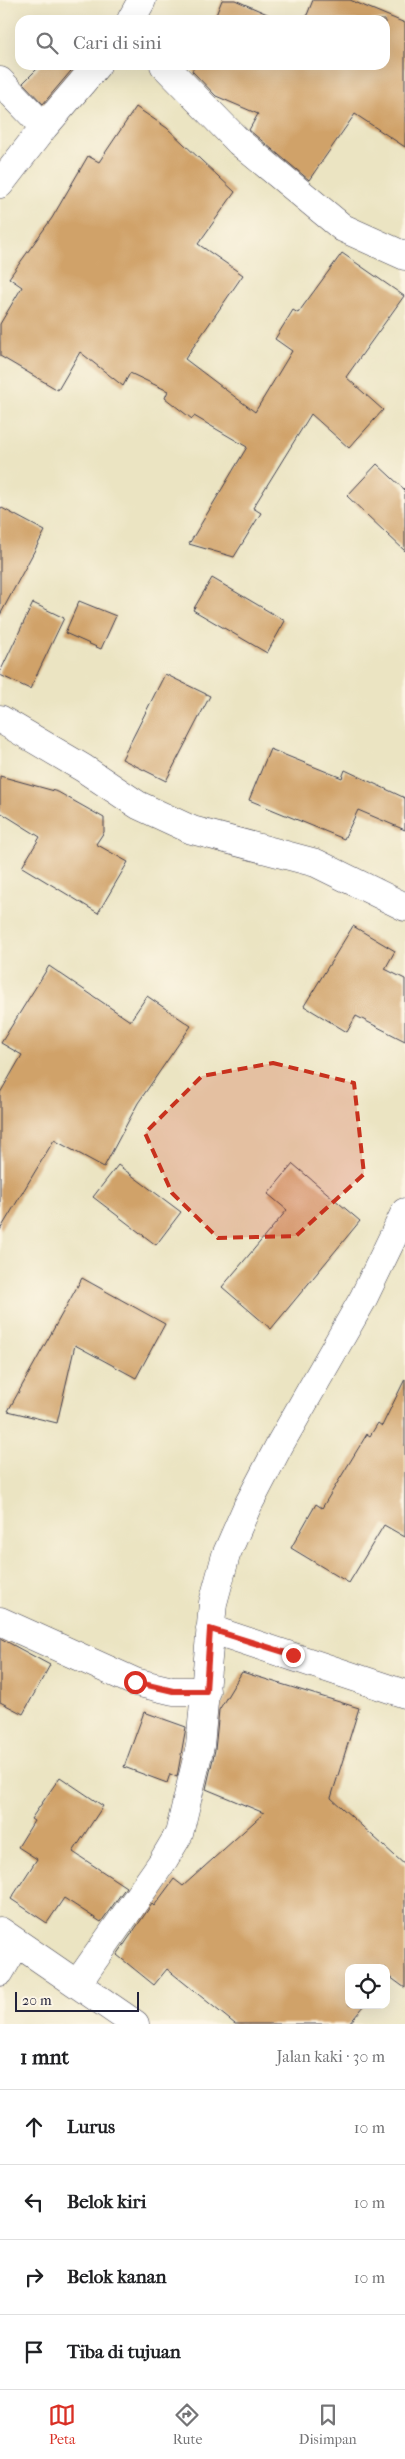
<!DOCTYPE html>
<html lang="id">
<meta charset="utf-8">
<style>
:root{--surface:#fff;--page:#f6f6f6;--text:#202124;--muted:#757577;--line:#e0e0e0;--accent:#d93025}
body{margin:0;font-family:"IM FELL French Canon",serif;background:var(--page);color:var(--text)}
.controls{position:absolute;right:15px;bottom:15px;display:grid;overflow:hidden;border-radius:10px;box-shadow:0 5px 20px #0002}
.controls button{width:45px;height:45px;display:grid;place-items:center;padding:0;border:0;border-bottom:1px solid var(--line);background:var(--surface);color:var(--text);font:25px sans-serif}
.scale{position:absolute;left:15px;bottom:12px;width:124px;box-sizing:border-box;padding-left:5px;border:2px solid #22223b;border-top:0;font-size:14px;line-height:18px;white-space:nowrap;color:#22223b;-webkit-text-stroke:4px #fcf5e5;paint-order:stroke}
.stop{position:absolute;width:15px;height:15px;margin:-11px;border:4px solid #d93025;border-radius:50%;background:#fff}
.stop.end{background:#d93025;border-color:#fff;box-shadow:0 1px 5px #0008}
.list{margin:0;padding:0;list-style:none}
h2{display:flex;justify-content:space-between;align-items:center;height:65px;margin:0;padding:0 20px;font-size:21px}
h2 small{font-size:16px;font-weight:400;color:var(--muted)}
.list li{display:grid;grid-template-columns:32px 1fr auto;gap:15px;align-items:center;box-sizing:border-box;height:75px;padding:0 20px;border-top:1px solid var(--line)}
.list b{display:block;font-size:19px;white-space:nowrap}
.list em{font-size:16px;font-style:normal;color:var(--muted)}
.icon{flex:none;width:28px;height:28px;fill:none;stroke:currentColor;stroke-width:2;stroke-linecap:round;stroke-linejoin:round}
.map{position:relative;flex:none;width:405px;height:2024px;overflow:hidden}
.search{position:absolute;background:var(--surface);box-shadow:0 5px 20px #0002;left:15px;right:15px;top:15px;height:55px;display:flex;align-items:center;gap:12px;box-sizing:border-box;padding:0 18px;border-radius:15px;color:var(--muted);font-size:19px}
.sheet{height:365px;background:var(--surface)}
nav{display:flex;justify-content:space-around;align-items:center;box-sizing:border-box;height:70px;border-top:1px solid var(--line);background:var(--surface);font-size:14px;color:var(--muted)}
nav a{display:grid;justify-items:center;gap:2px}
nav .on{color:var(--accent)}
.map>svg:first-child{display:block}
.building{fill:#d0a269}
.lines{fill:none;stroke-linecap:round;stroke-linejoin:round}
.minor-casing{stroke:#403f4f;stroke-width:29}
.minor{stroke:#fff;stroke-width:28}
.route{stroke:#d93025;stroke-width:6}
.marked{fill:#c8321e;fill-opacity:0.2;stroke:#c8321e;stroke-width:4;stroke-dasharray:10 6;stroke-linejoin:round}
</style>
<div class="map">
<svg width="405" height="2024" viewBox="0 0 405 2024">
<rect width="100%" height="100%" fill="#fcf5e5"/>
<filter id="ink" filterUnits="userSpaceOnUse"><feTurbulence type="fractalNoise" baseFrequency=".02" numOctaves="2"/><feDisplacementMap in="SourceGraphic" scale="10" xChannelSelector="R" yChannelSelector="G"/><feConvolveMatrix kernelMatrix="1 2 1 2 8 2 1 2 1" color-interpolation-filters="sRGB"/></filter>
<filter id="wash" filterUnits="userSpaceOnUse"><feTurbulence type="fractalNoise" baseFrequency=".0096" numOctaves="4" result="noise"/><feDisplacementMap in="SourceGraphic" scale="20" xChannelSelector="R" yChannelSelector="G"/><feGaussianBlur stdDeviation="1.12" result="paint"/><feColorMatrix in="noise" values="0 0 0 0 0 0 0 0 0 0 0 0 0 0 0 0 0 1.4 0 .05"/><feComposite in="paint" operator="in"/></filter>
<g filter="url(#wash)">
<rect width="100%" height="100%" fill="#ebe4c2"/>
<g id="blocks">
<path class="building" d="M222,0H235L281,20H214Z
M313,0H350L405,23V147L355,114L309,180L249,130L258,114L216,96L192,71L195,65H385V20H305Z
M41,65H76L43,104L23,83Z
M136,107L167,128L235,192L198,244L243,275L185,359L255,412L292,351L275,339L293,310L298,313L342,253L404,296L346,377L383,410L349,448L311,414L253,508L261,513L234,557L189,544L247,447L194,416L192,419L165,398L168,391L130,373L123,386L80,352L58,390L0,356V324L22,287L9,278L52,218L88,156L99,162Z
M377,464L405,490V551L347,496Z
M0,507L45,531L0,615Z
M212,578L285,621L267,653L193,610Z
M79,601L116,616L101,649L65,633Z
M33,603L64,618L30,689L0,675V672Z
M165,674L210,696L166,781L122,759Z
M270,749L342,778L345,770L405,798V830L358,810L344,839L249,800Z
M0,776L58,792L104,818V832L96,844L128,862L98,913L22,867L40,837L0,812Z
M353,926L395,951L385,969L405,979V1041L356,1016L347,1032L304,1006Z
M49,966L130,1021L147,996L191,1026L138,1103L104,1167L54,1140L0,1230V1093L22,1055L1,1043Z
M293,1164L360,1221L271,1329L222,1287L287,1210L268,1194Z
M118,1165L181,1212L156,1245L93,1197Z
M82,1278L165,1324L136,1378L75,1345L57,1423L8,1411Z
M405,1379V1537L384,1525L349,1583L291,1548L316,1504L322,1508L367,1434L370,1436L378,1423L382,1426Z
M0,1638L50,1665L23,1714L0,1702Z
M242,1672L359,1708L331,1798L405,1865V1988L390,1977L386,1981V1968H349V2005H365L349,2024H235L167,1969L154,1985L117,1955L152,1904L154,1906L174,1879L183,1886L264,1813L206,1789L215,1750L219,1710Z
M144,1712L186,1727L177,1777L170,1774L167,1783L124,1767Z
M60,1777L103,1806L73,1852L126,1887L101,1922L64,1898L47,1923L11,1899L37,1859L18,1847L34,1821L31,1819Z"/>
</g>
</g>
<g filter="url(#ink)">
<use href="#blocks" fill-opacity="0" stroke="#403f4f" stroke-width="1"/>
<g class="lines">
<g class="minor-casing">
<path id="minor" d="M131,20L142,0
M164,65L239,142L343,228L405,256
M0,81L44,127
M0,184L44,127L97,65
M0,719L83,768L138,805L192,830L316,863L405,907
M0,1621L135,1682L173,1691H206
M210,1629L405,1694
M0,1931L135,2024
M0,1972L17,1943
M77,1984L163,1861L179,1834L200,1746L213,1603L226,1555L247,1507L280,1444L363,1299L405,1212"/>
</g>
<use href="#minor" class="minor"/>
</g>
</g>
<g class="lines" filter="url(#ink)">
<path class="route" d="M135,1682L173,1691H206L210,1629L293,1655"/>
</g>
<path class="marked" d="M273,1063L354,1083L364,1174L296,1236L218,1238L172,1193L145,1133L202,1076Z"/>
</svg>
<div class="controls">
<button><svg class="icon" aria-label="locate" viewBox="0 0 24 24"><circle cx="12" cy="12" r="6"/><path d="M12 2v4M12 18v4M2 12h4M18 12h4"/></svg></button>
</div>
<div class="scale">20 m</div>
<div class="stop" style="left:135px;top:1682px"></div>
<div class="stop end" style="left:293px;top:1655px"></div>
<div class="search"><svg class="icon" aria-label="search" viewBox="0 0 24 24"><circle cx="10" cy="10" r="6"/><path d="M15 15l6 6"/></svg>Cari di sini</div>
</div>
<section class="sheet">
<h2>1 mnt<small>Jalan kaki · 30 m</small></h2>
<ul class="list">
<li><svg class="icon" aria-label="ahead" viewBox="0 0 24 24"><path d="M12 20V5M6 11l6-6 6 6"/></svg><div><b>Lurus</b></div><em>10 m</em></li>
<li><svg class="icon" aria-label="left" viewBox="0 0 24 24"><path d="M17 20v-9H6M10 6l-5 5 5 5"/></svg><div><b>Belok kiri</b></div><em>10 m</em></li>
<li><svg class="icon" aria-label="right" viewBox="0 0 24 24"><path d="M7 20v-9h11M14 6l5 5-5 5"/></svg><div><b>Belok kanan</b></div><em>10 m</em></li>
<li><svg class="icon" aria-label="arrive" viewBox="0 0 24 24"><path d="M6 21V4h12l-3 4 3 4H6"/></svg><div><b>Tiba di tujuan</b></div></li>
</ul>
</section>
<nav>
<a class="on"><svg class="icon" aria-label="map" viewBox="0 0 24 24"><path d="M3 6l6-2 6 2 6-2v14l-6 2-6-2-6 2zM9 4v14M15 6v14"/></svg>Peta</a>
<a><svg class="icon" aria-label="directions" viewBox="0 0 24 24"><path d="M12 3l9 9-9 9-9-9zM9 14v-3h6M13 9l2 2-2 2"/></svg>Rute</a>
<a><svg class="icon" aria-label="saved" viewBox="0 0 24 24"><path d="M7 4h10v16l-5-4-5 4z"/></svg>Disimpan</a>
</nav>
